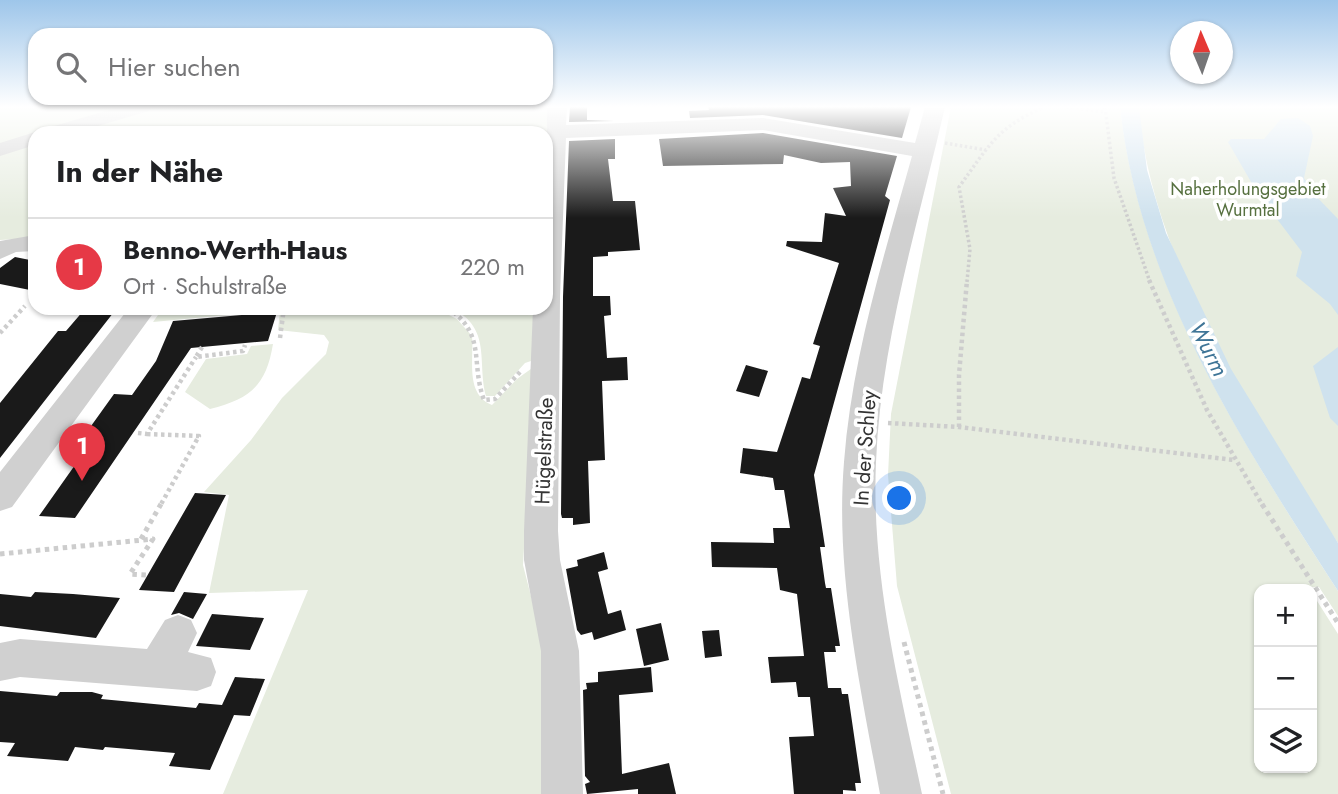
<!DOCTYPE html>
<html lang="de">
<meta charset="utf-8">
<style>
:root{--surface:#fff;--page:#f6f6f6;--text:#202124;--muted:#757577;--line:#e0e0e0;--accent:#e63946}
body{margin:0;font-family:Jost,sans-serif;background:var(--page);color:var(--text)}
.controls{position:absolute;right:21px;bottom:21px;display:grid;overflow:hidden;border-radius:14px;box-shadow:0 2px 5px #0004}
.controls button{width:63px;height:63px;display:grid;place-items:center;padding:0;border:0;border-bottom:2px solid var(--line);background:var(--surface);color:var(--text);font:35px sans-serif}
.compass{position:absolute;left:1170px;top:21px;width:63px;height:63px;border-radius:50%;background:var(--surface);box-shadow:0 2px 5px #0004;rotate:358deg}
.you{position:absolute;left:900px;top:499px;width:24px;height:24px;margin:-18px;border:5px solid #fff;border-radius:50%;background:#1a73e8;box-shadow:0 0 0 10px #1a73e833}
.badge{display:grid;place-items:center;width:46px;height:46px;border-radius:50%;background:var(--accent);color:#fff;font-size:23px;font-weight:700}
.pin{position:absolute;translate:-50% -58px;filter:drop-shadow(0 2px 4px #0008)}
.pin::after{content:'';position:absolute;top:37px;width:24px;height:21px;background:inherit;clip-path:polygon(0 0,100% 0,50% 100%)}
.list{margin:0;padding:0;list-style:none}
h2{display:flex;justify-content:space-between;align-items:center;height:91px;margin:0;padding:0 28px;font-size:30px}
h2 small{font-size:23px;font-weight:400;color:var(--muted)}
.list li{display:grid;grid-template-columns:46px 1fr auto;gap:21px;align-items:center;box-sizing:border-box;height:98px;padding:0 28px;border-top:2px solid var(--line)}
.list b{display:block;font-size:26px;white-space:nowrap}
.list p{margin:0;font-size:23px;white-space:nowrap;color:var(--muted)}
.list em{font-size:23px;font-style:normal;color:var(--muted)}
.icon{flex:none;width:38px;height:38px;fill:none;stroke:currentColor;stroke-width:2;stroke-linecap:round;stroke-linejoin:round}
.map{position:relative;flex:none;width:1338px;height:794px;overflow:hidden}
.search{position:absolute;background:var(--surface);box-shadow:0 2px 5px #0004;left:28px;top:28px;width:525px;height:77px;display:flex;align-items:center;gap:18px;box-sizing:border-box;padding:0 24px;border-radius:21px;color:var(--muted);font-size:26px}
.panel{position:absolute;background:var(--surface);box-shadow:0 2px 5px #0004;left:28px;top:126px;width:525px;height:189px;border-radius:21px}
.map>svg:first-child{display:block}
.green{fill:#e6ecdf}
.water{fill:#cfe2ee}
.building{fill:#1a1a1a}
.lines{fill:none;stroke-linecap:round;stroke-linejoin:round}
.path-far2{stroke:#cdcdcd;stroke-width:3.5;stroke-dasharray:2.5 2.5;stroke-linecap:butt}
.path-far1{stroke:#cdcdcd;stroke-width:4.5;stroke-dasharray:3.5 3.5;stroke-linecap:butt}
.path{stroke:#cdcdcd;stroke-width:5;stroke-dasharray:4.5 4.5;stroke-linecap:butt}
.minor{fill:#d0d0d0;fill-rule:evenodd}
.labels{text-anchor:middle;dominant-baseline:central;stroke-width:7;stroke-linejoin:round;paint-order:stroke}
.far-park-label{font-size:18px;fill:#56703f;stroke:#fff}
.street-label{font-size:21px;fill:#333;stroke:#fff}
.water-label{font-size:23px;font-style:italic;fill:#3f7597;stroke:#fff}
</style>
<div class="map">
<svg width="1338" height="794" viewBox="0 0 1338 794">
<rect width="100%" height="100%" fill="#fff"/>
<path class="green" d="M0,107H136L46,133H35L0,148Z
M146,107H549L548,133H58Z
M951,107H1120C1140,285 1243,444 1338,591V616L1319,587L1259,589V768H1312V593L1338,634V794H951L897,586L888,475L891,414Z
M1139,107H1338V543C1256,421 1149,256 1139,107Z
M35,140V238L0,240V152Z
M163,308H435L457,319L472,336C474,361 465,394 492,405L517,379L535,366L523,565L546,655L542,794H223L308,590L209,593L229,495L204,492L251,440L282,398L326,354L329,342L324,335L278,330L280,310L153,322Z
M452,308H537V359L525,363L495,396H486C477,361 492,329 452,308Z
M273,344C266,386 250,399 210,409L185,392L206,359L247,354L251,346Z"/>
<path class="water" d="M1120,107H1139L1147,170L1166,233L1231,369L1338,543V591C1243,444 1139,285 1120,107Z
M1298,118L1310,126L1313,136L1304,178L1313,193L1338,219V315L1330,304L1296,276L1302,252L1258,194L1228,142L1231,139H1264L1281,119Z
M1338,347V426L1330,418L1313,366Z"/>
<path class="building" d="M570,107H587V120L614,121L569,122Z
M708,107H911L902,138L763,115L690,118L689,111L709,110Z
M763,133L897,156L885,196L890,200L814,475L825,547H820L825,583L826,588H831L840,646H835L836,652H824L828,688H841L842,694H848L861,783H855L856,791L843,790V794H794L789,737L814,736L810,697H798L796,682L771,683L768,657L804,656L797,594L780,590L777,568L712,567L711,542L774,543L773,528H790L784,490H775L773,478L740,473L743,448L777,452L802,377L810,379L820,346L813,344L839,263L786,246L787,241L822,242L825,213L846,216L833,188L851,186L850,162L821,163L784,155L783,164L663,166L659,139Z
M615,139V159H608L613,201H635L640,250L608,252V256L593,257V296H610L611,315L604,316L607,358L627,357L628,380L602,381L605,460L588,461L590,523L573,525V518H562L561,514L563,297L569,141Z
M15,257L35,261V291L0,284V268Z
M91,308H117L0,458V403L58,331H66L84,310Z
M277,312L268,341L191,348L75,518L39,516L87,448L76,447L114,394L132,395L156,361L173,321Z
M746,365L768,371L759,397L736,391Z
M195,493L226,495L174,592L139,590Z
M604,552L608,569L598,572L608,614L621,610L626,630L594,640L592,632L581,635L577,630L566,569L578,566L577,560Z
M35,592L73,594L120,598L96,638L0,626V594L31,597Z
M184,592L207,594L193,619L179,613L171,615Z
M212,614L264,618L250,650L196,646Z
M661,623L669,660L644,666L636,629Z
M719,630L722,656L705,658L702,631Z
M651,667L653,692L619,695L622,774L669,763L676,794H638V789L587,794L585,784L590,782L585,776L583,690L587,689L586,683L598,682V672Z
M235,677L265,679L250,716L234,715L210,770L169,766L175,753L105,747L103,750L75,747L68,761L7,756L15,743L0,742V691L57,696L60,692H92L103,695L101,699L196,708L199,703L222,705Z"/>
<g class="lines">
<path class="path-far2" d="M1066,107L1105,112
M1105,107L1114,178L1150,282
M945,143L986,150
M967,282L970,249L959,187C989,146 996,128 1044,107"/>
<path class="path-far1" d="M1149,280L1207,410L1263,506
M448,308C487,335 470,362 484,400L495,399L520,372
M0,333L25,306
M280,338L284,308
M202,347L196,357L243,351L245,345
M888,423L959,427L1234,460
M959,427V375L967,280
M138,433L147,434L196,357
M147,434L199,436L160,506
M64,451H81"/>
<path class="path" d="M1262,504L1338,623
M141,539L161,504
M0,554L153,539L130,574L148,575
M904,642L943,794"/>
<path class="minor" d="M119,107H152L149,111L74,133H41L44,129Z
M547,107H567L566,125L763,118L915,143L925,107H945C918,224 881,341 876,462C871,574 899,686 922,794H880C860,685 835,573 844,462C852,357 884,256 912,156L763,130L566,138L560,297L558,531L560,560L579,651L583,794H541V651L524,560V531L533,308H546Z
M35,132L40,133H35V145L0,156V143Z
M35,235V251L16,252L0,259V241Z
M129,308H157L12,507L0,511V472Z
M178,615L191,620L197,633L188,652L211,658L216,672L211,686L197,691L20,677L0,681V643L20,639L147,649L165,620Z"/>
</g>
<linearGradient id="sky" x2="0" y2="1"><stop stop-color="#9ec6ea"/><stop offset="0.49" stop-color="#fff"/><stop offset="1" stop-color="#fff" stop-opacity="0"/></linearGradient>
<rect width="1338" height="218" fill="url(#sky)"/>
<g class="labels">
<g class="far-park-label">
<text x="1248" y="189">Naherholungsgebiet<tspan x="1248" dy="21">Wurmtal</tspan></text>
</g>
<g class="street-label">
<text transform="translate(865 448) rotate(-86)">In der Schley</text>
<text transform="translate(544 451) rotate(-88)">Hügelstraße</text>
</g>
<g class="water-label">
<text transform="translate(1209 349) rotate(63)">Wurm</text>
</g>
</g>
</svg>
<div class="controls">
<button>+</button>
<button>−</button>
<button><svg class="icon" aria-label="layers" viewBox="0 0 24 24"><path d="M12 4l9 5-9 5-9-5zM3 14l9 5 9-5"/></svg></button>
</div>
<svg class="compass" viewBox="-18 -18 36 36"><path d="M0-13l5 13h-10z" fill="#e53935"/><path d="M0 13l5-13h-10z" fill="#757577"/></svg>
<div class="you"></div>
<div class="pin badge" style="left:82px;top:481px">1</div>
<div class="search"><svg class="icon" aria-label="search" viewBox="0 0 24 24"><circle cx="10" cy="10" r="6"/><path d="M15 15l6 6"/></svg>Hier suchen</div>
<section class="panel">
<h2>In der Nähe<small></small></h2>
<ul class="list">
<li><span class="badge">1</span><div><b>Benno-Werth-Haus</b><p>Ort · Schulstraße</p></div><em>220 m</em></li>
</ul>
</section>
</div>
